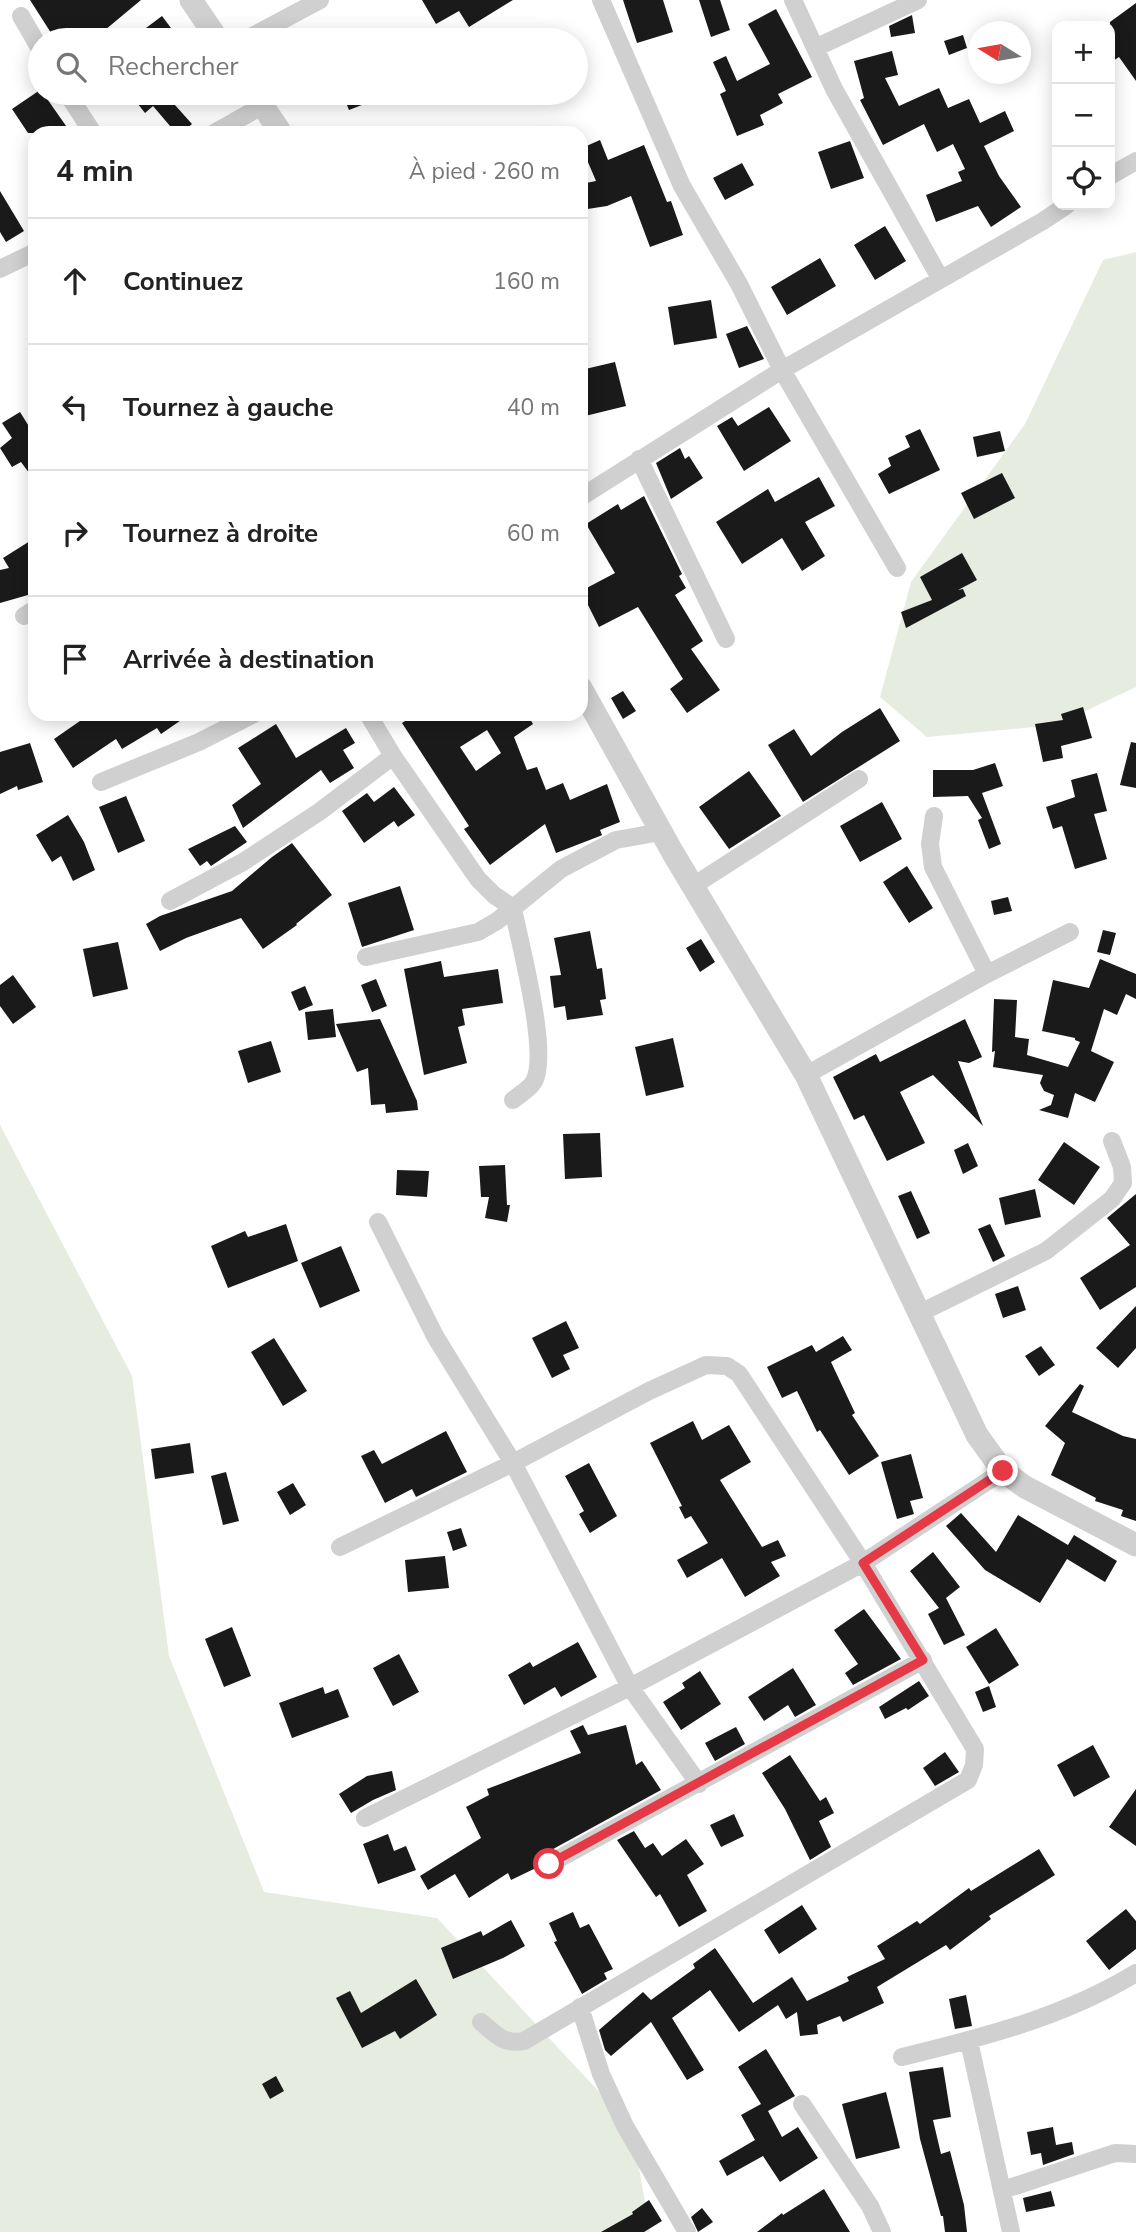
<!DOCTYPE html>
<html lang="fr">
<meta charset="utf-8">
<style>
:root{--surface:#fff;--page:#f2f2f2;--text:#222;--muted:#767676;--line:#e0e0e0}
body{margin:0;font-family:"Nunito Sans",sans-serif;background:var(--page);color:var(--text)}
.controls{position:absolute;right:21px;top:21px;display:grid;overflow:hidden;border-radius:14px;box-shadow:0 4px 18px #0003}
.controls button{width:63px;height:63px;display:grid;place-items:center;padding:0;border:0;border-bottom:2px solid var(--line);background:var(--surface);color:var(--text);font:35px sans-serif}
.compass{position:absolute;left:968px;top:21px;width:63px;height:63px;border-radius:50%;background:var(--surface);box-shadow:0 4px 18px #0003;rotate:281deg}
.stop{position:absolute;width:21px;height:21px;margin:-16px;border:5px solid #e63946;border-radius:50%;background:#fff}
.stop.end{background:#e63946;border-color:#fff;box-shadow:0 2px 7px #0008}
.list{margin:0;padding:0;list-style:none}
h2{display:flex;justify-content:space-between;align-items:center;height:91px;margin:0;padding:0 28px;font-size:30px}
h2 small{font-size:23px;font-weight:400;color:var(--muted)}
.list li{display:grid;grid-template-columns:46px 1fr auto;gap:21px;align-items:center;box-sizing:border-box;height:126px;padding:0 28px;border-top:2px solid var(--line)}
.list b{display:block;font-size:26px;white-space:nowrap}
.list em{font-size:23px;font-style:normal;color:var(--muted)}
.icon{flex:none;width:38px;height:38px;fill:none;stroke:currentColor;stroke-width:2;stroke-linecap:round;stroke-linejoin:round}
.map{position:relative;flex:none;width:1136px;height:2232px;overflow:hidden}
.search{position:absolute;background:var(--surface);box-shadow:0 4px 18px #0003;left:28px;top:28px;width:560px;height:77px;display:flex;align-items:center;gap:18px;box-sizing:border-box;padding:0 24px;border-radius:38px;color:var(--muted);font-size:26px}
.panel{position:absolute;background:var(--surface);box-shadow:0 4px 18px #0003;left:28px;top:126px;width:560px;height:595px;border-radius:21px}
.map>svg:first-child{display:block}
.green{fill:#e6ecdf}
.building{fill:#1a1a1a;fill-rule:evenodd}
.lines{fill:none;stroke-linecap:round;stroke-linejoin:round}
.minor{stroke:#d0d0d0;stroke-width:18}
.tertiary{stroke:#d0d0d0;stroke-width:23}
.route{stroke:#e63946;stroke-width:9}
</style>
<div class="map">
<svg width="1136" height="2232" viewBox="0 0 1136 2232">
<rect width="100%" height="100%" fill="#fff"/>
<path class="green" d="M1136,252V687L1056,725L927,737L880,697L911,582L1025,424L1103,260Z
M0,1125L132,1376L169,1656L264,1892L437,1918L632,2127L650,2232H0Z"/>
<path class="building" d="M30,0H141L93,40H61L57,34L53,36Z
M422,0H513L469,27L459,11L436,24Z
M623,0H663L673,32L637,43Z
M699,0H720L730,30L711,37Z
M1136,3V81L1119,57L1110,63V22Z
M776,9L812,77L778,94L783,103L760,115L764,125L737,136L720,94L726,91L713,62L726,56L737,81L770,64L748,24Z
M912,15L915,33L891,37L889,26Z
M162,16L180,40H130Z
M963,35L967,48L949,55L944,41Z
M892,51L898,75L885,78L899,106L939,88L948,108L969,99L980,123L1005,111L1014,131L984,146L999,176L1021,207L991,227L978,206L936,222L926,195L962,181L958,172L965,169L953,144L937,152L924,124L883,145L860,100L864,98L854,61Z
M40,90V93H43L71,133H28L12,109Z
M141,93H170L166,95L192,124L182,133H176L153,106L145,113L134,99Z
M342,93H390V94L349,110Z
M600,140L608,160L644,145L667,202L671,201L683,235L650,247L631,196L607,206L581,210V184L596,181L582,148Z
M850,141L864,178L831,189L818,152Z
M742,163L754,185L725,200L713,178Z
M0,191L24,231L6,242L0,232Z
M885,226L906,261L875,280L854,245Z
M820,258L836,286L787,315L771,287Z
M711,300L717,338L674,345L668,307Z
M747,326L764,359L739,368L726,334Z
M615,362L626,406L581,417V370Z
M769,407L791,441L744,471L717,426L732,417L738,426Z
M20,412L35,436V481L21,462L12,467L0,448L12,438L2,423Z
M920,429L940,470L889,494L878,474L891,466L888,458L910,447L905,436Z
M1000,431L1005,451L977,457L973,437Z
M680,448L685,459L689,456L703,478L671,499L656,463Z
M1002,473L1015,498L974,519L961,493Z
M819,477L835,506L805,522L825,556L802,571L782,538L742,564L716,522L768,489L775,502Z
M644,496L682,574L679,576L686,588L675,595L703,641L691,649L720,690L687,713L670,689L683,679L638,607L599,627L581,591L615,573L586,524L618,504L621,510Z
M30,541L35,549V593L0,603V570L9,568L3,558Z
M962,553L977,580L958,590L963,589L966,596L906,628L901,612L932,600L920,577Z
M623,691L636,711L623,719L611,698Z
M1083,707L1092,738L1061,746L1063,758L1043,762L1035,724L1063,720L1061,714Z
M880,708L900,741L803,802L768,745L794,729L811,756L842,732Z
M90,714H190L161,734L157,728L122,749L116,739L73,768L54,739Z
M416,714H527L533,724L514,737L527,770L537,767L546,790L563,783L570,800L607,784L620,822L600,830L602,835L600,836L556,853L545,824L490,865L464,829L469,826L402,723ZM487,730L501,753L476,771L460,747Z
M276,724L296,758L346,728L355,743L343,750L354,768L330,783L321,770L243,828L232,805L261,784L238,748Z
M1131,742L1136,743V788L1120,785Z
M30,743L43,782L18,790L17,786L0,794V752Z
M995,763L1003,786L982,793L1001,844L989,849L978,820L982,818L968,796L933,797V770H973Z
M749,771L781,816L729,849L699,807Z
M1097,773L1107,811L1094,814L1107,859L1075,869L1062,826L1053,829L1046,807L1075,797L1071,780Z
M394,787L415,815L398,827L394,821L364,843L342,811L367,793L374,802Z
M126,796L145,841L118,853L99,807Z
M882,802L902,839L860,862L840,826Z
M68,815L84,842L95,870L73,881L61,856L52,862L36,835Z
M235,826L247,842L211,866L207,861L200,866L188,849Z
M292,843L332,895L296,924L297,925L263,949L241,918L186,938L160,951L146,924L160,916L232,891L272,857Z
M907,866L933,908L909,923L883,882Z
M400,886L414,930L362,947L348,903Z
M1008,897L1012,911L994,915L991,901Z
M1103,930L1116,933L1110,955L1097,952Z
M590,931L597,969L602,968L606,999L600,1000L603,1015L567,1020L565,1006L554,1008L550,976L561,975L554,938Z
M701,939L715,962L700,972L686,948Z
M118,942L128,989L93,997L83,949Z
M1100,959L1136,974V999L1126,994L1117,1015L1104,1009L1091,1051L1114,1062L1095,1102L1075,1093L1068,1118L1039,1110L1051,1105L1054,1095L1044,1091L1040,1083L1043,1075L993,1067L995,1051L992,1052L994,999L1017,1000L1015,1037L1029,1039L1027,1055L1068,1067L1080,1042L1075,1040V1038L1042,1031L1053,980L1089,988Z
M441,961L444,977L498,969L503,1003L462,1009L465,1025L458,1027L467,1063L424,1075L404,969Z
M13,975L36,1007L13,1024L0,1006V985Z
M376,979L387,1006L372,1012L361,985Z
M305,986L313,1005L299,1011L291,992Z
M333,1009L336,1037L308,1040L305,1012Z
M380,1019L417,1101L418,1110L386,1113L385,1104L371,1105L368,1068L357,1072L336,1024Z
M965,1019L982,1057L969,1063L958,1061L983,1126L933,1075L900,1092L925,1143L887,1161L864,1115L854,1120L833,1077L876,1054L880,1062Z
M673,1038L684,1087L646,1096L635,1047Z
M271,1041L281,1072L248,1083L238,1051Z
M600,1133L602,1177L565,1179L563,1134Z
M1064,1142L1100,1167L1074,1205L1038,1180Z
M968,1143L978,1166L963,1174L954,1150Z
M505,1165L507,1205H510L507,1222L485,1218L489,1197H481L479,1166Z
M397,1170L429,1171L427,1197L396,1195Z
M1035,1189L1041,1217L1005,1225L999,1198Z
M911,1191L930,1233L917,1239L898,1196Z
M1136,1194V1287L1100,1310L1080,1278L1130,1245L1107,1218Z
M286,1224L298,1261L228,1288L211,1246L245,1231L248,1237Z
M990,1224L1005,1256L993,1262L978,1229Z
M341,1246L360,1291L320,1308L301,1263Z
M1018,1286L1026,1310L1003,1318L995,1294Z
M1136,1306V1348L1118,1368L1096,1348Z
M566,1321L579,1348L563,1355L570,1369L552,1378L532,1338Z
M843,1336L852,1350L831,1362L855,1413L852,1415L879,1456L849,1475L820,1430L817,1432L797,1391L782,1398L767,1367L812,1345L816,1352Z
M274,1338L307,1391L283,1406L251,1352Z
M1041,1346L1055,1365L1039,1376L1025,1356Z
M1080,1384L1084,1386L1072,1412L1123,1436L1136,1439V1521L1121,1516L1123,1510L1095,1501L1096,1498L1051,1475L1065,1443L1045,1426Z
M693,1421L702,1440L729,1425L751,1462L720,1480L762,1547L778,1540L786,1556L771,1562L780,1576L745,1597L722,1558L687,1578L677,1560L708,1543L691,1516L685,1519L679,1507L682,1506L650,1443Z
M446,1431L467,1472L416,1497L412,1489L385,1503L361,1456L374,1450L382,1464Z
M190,1443L194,1473L155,1479L151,1449Z
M911,1454L923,1498L910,1501L914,1514L897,1519L881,1462Z
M589,1463L617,1516L590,1533L579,1514L584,1511L565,1476Z
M226,1472L239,1521L223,1525L211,1476Z
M293,1483L306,1505L290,1515L277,1492Z
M961,1513L996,1552L1018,1515L1068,1545L1074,1535L1117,1561L1105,1582L1067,1559L1040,1603L985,1570L946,1526Z
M461,1528L467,1546L453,1551L447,1532Z
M933,1552L960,1587L946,1598L965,1635L944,1645L928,1614L939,1608L910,1571Z
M445,1556L449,1588L408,1592L405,1560Z
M864,1609L901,1659L853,1685L845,1673L858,1664L834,1630Z
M232,1627L251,1676L224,1687L205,1639Z
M996,1628L1019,1665L989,1684L966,1647Z
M578,1642L597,1677L561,1697L555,1687L524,1705L508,1675L530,1662L533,1667Z
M399,1654L419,1692L393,1706L373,1668Z
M793,1668L816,1705L795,1717L788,1705L764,1721L748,1697Z
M700,1671L721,1704L681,1730L663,1702L685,1688L682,1683Z
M919,1681L929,1696L908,1710L906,1708L885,1719L879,1707Z
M989,1686L996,1707L983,1712L975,1692Z
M323,1687L325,1694L338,1689L349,1717L292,1738L279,1703Z
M583,1725L588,1735L626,1725L636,1765L642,1761L661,1790L544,1854L539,1859L538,1867L511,1880L508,1873L469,1898L455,1874L428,1890L420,1876L481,1838L466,1807L489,1795L487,1789L581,1753L570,1731Z
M736,1727L745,1744L715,1761L705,1743Z
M1093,1745L1110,1777L1074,1797L1057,1765Z
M945,1752L959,1772L935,1786L923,1768Z
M790,1755L820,1801L826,1797L834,1813L819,1821L831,1847L810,1860L785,1809L762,1773Z
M392,1771L396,1790L373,1800L351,1813L339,1794L367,1776Z
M1136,1789V1846L1109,1827Z
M734,1814L744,1836L721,1847L710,1825Z
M634,1831L645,1848L653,1843L662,1856L686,1839L704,1864L687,1875L707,1911L679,1927L660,1894L656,1897L617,1840Z
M388,1834L394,1851L406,1846L416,1870L378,1884L363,1844Z
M1039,1849L1055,1875L989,1916L991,1919L950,1950L946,1945L877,1987L884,2003L843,2022L840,2016L817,2025L818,2034L800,2036L797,2012L786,2019L778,2005L739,2032L710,1990L672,2018L704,2070L687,2080L651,2022L611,2056L605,2050L599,2030L643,1992L651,2000L695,1968L693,1964L715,1948L753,2003L792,1977L807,2001L849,1981L847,1977L885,1959L877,1946L917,1921L920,1924L969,1888L971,1891Z
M802,1905L817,1929L779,1954L764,1930Z
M1126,1909L1136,1921V1949L1109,1970L1086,1941Z
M573,1912L580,1928L589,1924L613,1969L604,1973L607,1979L582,1994L554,1942L557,1941L549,1923Z
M511,1920L525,1946L503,1958L453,1979L441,1948L481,1931L483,1936Z
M416,1979L437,2015L400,2039L395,2031L362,2048L336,1998L350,1991L361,2013Z
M966,1995L972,2026L955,2029L949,1999Z
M766,2049L795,2096L768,2111L782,2137L798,2127L818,2158L780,2182L763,2156L727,2176L719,2161L755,2140L741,2115L761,2104L738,2067Z
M943,2067L951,2117L933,2120L941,2154L950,2151L964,2205L967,2232H945L943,2216H941L920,2139L909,2072Z
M276,2076L284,2091L270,2099L262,2084Z
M886,2092L900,2148L856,2159L842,2104Z
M1053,2127L1056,2145L1072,2142L1074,2154L1043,2165L1041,2153L1031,2155L1027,2132Z
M824,2189L850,2232H757L782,2213L783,2215Z
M1051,2191L1055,2206L1026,2212L1023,2198Z
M649,2200L662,2221L644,2232H601L633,2214L632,2212Z
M702,2208L713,2222L698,2232L691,2217Z"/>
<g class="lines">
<path class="minor" d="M601,0L682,186L739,284L782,370L897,568
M793,0L834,89L940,278
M21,16L40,49
M245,40L320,0
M815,48L918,0
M67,93L93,133
M214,133L262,106
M1110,176L1136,161
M0,269L35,252
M639,459L726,639
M581,497L782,370L1043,221L1067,205
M24,616L35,609
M368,714L393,756L478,879L494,895L513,908C519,941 551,1057 533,1083C529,1089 519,1095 513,1100
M101,782L199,742L254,714
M934,816L930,844L933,867L987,974
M693,886L859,779
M170,901L243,862L319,812L393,756
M366,957L478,932L497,921L561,869L616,840L661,832
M806,1075L987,974L1070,932
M378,1222L435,1336L513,1463L630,1687L699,1784
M920,1313L1046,1251L1112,1199L1123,1183L1122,1167L1112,1141
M340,1547L513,1463L649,1391L706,1365L727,1366L739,1374L863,1563L975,1749L974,1765L968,1780L524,2041C504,2045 495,2034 481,2022
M365,1818L630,1687L863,1563L1003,1471
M549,1864L923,1660
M580,2007L601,2074L625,2126L687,2232
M969,2041L1011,2232
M902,2057C984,2037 1064,2017 1136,1973
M802,2104L870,2206L882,2232
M1003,2190L1115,2153L1136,2154"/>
<path class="tertiary" d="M191,0L218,40
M254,93L281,133
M581,688L673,853L806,1075L977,1435L1003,1471L1025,1487L1136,1545"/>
</g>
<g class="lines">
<path class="route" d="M549,1864L923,1660L863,1563L1003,1471"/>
</g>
</svg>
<div class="controls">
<button>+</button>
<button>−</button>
<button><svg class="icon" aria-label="locate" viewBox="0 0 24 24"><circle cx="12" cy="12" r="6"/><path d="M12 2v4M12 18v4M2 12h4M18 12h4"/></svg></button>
</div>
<svg class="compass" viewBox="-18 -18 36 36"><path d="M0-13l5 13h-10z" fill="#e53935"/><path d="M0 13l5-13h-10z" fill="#767676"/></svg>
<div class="stop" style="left:549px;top:1864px"></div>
<div class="stop end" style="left:1003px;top:1471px"></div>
<div class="search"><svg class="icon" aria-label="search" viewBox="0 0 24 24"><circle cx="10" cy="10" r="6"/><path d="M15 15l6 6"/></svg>Rechercher</div>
<section class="panel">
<h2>4 min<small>À pied · 260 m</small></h2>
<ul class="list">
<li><svg class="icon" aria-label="ahead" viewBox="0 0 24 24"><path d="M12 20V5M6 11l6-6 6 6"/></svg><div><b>Continuez</b></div><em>160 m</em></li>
<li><svg class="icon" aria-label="left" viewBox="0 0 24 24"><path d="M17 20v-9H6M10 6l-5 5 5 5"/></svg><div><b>Tournez à gauche</b></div><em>40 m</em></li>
<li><svg class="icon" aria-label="right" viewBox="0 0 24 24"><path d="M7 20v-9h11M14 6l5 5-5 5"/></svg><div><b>Tournez à droite</b></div><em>60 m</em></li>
<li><svg class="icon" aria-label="arrive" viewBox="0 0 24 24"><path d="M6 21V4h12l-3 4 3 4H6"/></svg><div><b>Arrivée à destination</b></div></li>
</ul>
</section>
</div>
